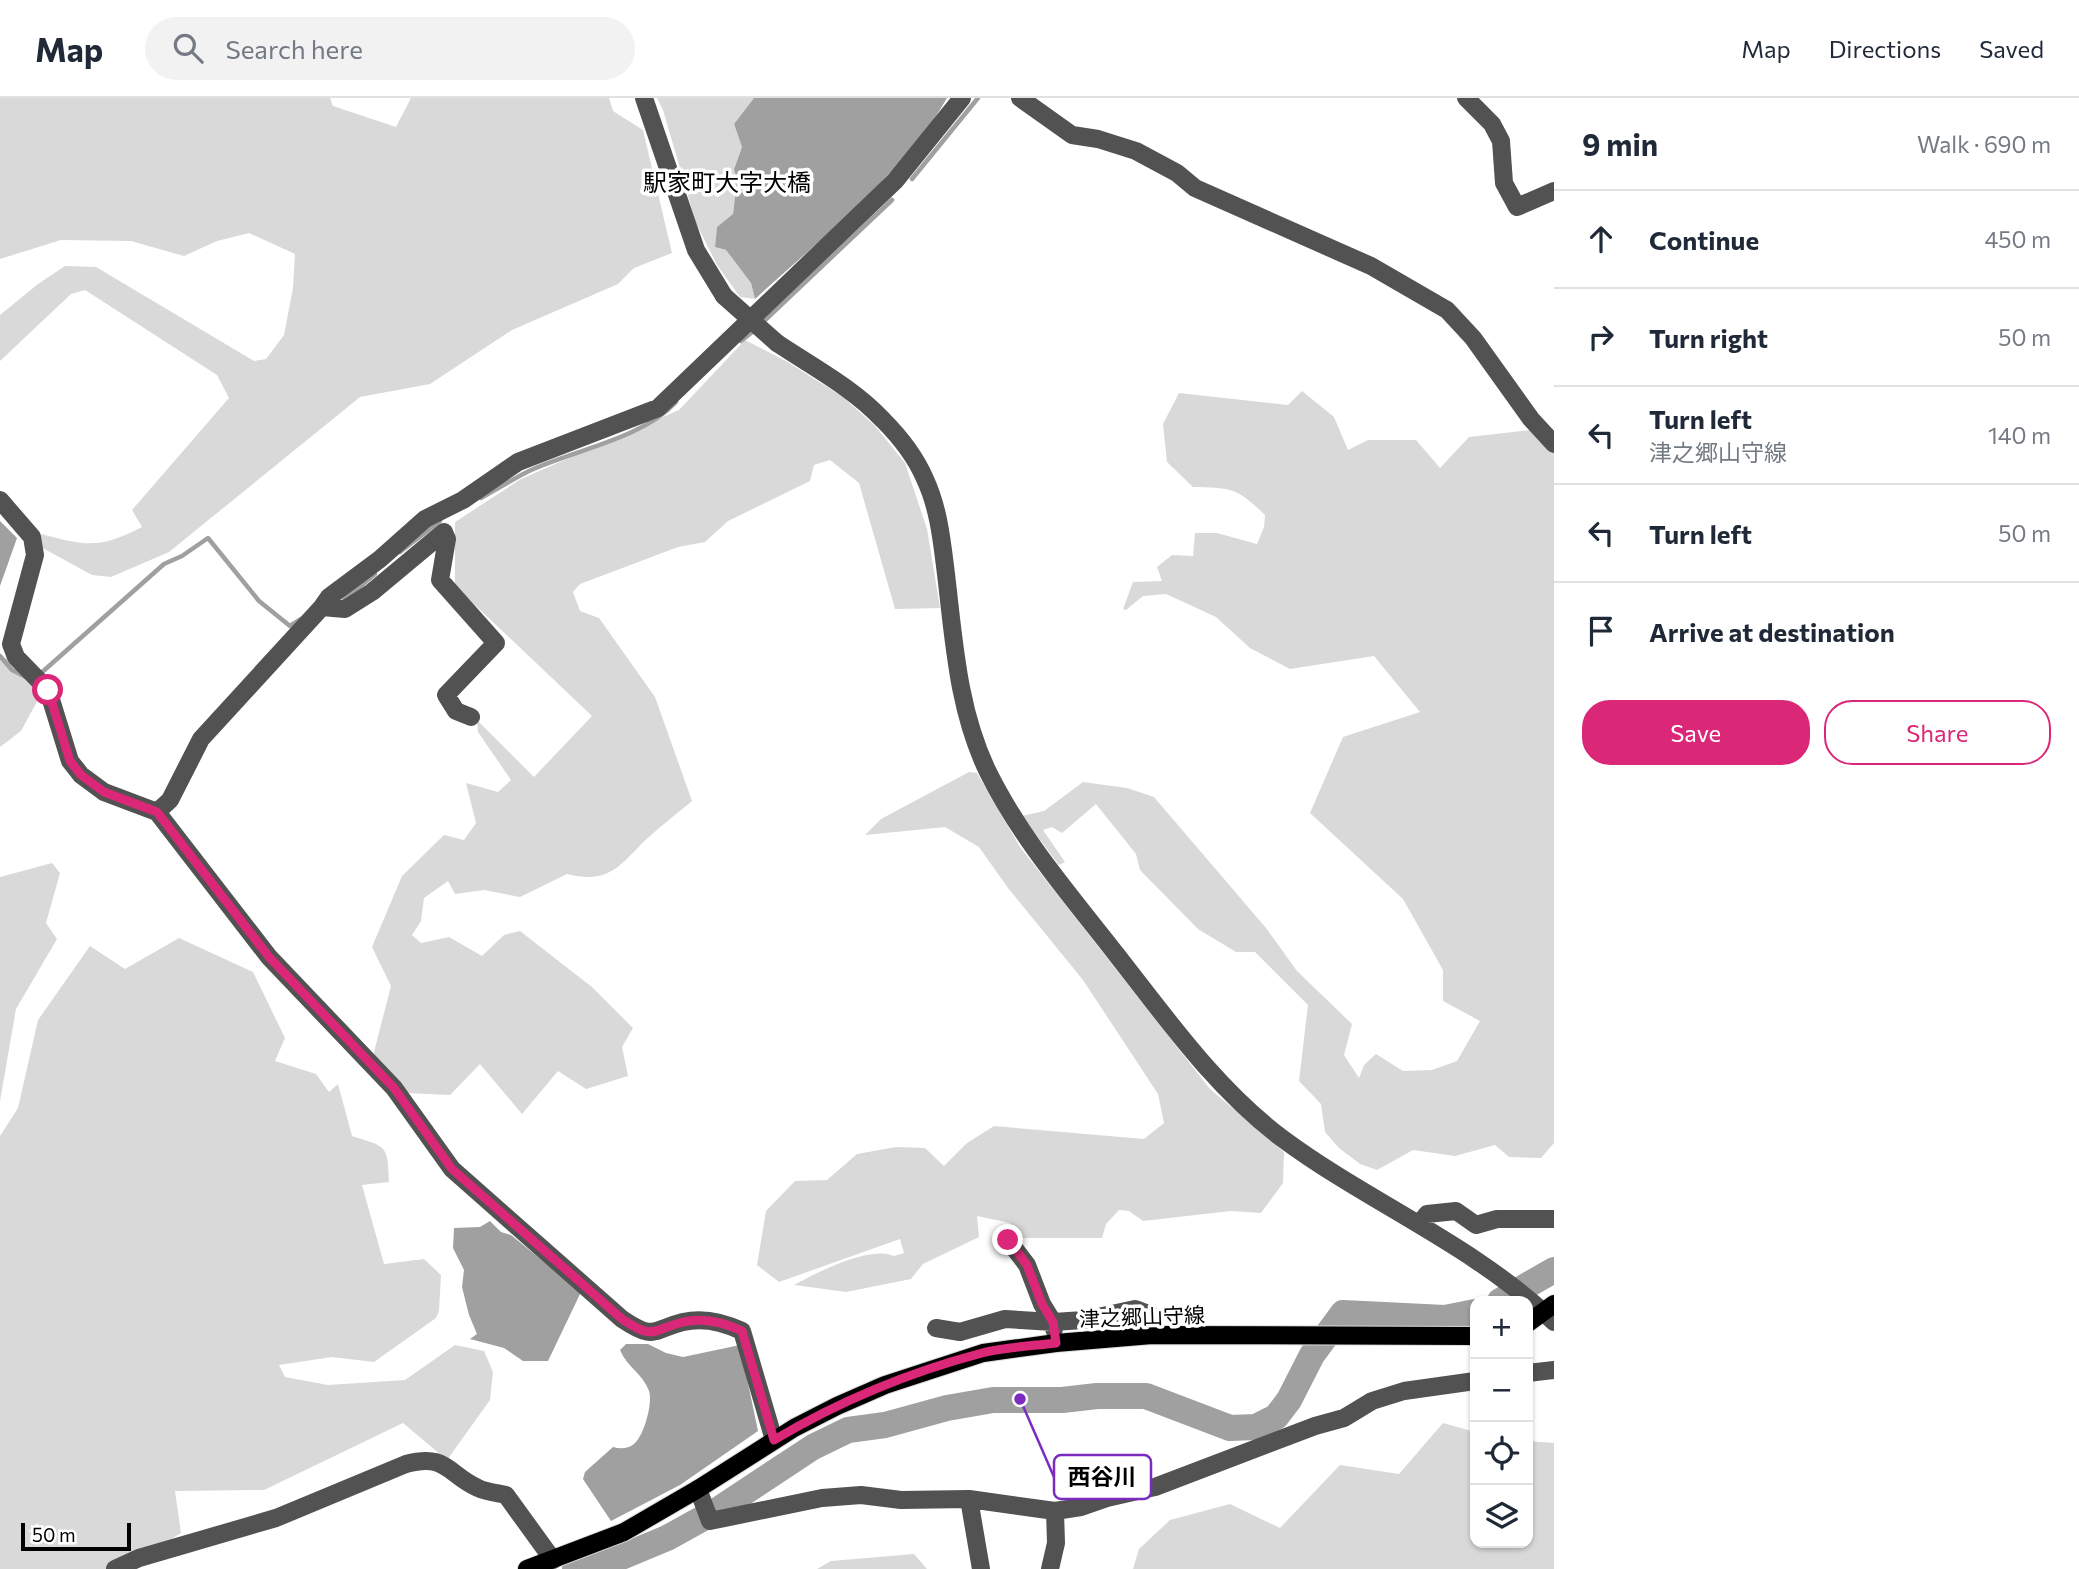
<!DOCTYPE html>
<meta charset="utf-8">
<style>
:root{--surface:#fff;--page:#f2f2f3;--text:#1f2937;--muted:#747a83;--line:#e0e1e3;--accent:#db2777}
body{margin:0;font-family:Commissioner,"Noto Sans JP",sans-serif;background:var(--page);color:var(--text)}
.controls{position:absolute;right:21px;bottom:21px;display:grid;overflow:hidden;border-radius:14px;box-shadow:0 2px 5px #0004}
.controls button{width:63px;height:63px;display:grid;place-items:center;padding:0;border:0;border-bottom:2px solid var(--line);background:var(--surface);color:var(--text);font:35px sans-serif}
.scale{position:absolute;left:21px;bottom:18px;width:110px;box-sizing:border-box;padding-left:7px;border:4px solid #000;border-top:0;font-size:19px;line-height:24px;white-space:nowrap;color:#000;-webkit-text-stroke:5px #fff;paint-order:stroke}
.stop{position:absolute;width:21px;height:21px;margin:-16px;border:5px solid #db2777;border-radius:50%;background:#fff}
.stop.end{background:#db2777;border-color:#fff;box-shadow:0 2px 7px #0008}
.list{margin:0;padding:0;list-style:none}
h2{display:flex;justify-content:space-between;align-items:center;height:91px;margin:0;padding:0 28px;font-size:30px}
h2 small{font-size:23px;font-weight:400;color:var(--muted)}
.list li{display:grid;grid-template-columns:46px 1fr auto;gap:21px;align-items:center;box-sizing:border-box;height:98px;padding:0 28px;border-top:2px solid var(--line)}
.list b{display:block;font-size:26px;white-space:nowrap}
.list p{margin:0;font-size:23px;white-space:nowrap;color:var(--muted)}
.list em{font-size:23px;font-style:normal;color:var(--muted)}
.actions{display:flex;gap:14px;padding:21px 28px}
.actions a{flex:1;padding:16px 0;border:2px solid var(--accent);border-radius:28px;text-align:center;font-size:24px;color:var(--accent)}
.actions .main{background:var(--accent);color:#fff}
.icon{flex:none;width:38px;height:38px;fill:none;stroke:currentColor;stroke-width:2;stroke-linecap:round;stroke-linejoin:round}
.map{position:relative;flex:none;width:1554px;height:1471px;overflow:hidden}
header{display:flex;align-items:center;gap:42px;box-sizing:border-box;height:98px;padding:0 35px;background:var(--surface);border-bottom:2px solid var(--line)}
header strong{font-size:33px}
nav{display:flex;gap:38px;margin-inline-start:auto;font-size:24px}
.search{width:490px;height:63px;background:var(--page);display:flex;align-items:center;gap:18px;box-sizing:border-box;padding:0 24px;border-radius:38px;color:var(--muted);font-size:26px}
main{display:flex}
aside{flex:1;background:var(--surface)}
.map>svg:first-child{display:block}
.green{fill:#d9d9d9}
.water{fill:#a0a0a0}
.lines{fill:none;stroke-linecap:round;stroke-linejoin:round}
.stream{stroke:#a0a0a0;stroke-width:4.5}
.river{stroke:#a0a0a0;stroke-width:26}
.major-casing{stroke:#dbdbdb;stroke-width:20}
.minor{stroke:#525252;stroke-width:18}
.major{stroke:#000;stroke-width:18}
.minor-bridge{stroke:#525252;stroke-width:18}
.route{stroke:#db2777;stroke-width:9}
.labels{text-anchor:middle;dominant-baseline:central;stroke-width:7;stroke-linejoin:round;paint-order:stroke}
.street-label{font-size:21px;fill:#000;stroke:#fff}
.quarter-label{font-size:24px;fill:#000;stroke:#fff}
.leader{fill:none;stroke:#7b2cbf;stroke-width:2.5}
.callout-dot{fill:#7b2cbf;stroke:#fff;stroke-width:2.5}
.callout{fill:#fff;stroke:#7b2cbf;stroke-width:2.5}
.callout-label{font-size:23px;text-anchor:middle;font-weight:bold;fill:#000}
</style>
<header>
<strong>Map</strong>
<div class="search"><svg class="icon" aria-label="search" viewBox="0 0 24 24"><circle cx="10" cy="10" r="6"/><path d="M15 15l6 6"/></svg>Search here</div>
<nav><a>Map</a><a>Directions</a><a>Saved</a></nav>
</header>
<main>
<div class="map">
<svg width="1554" height="1471" viewBox="0 0 1554 1471">
<rect width="100%" height="100%" fill="#fff"/>
<path class="green" d="M0,0H330L333,8L396,29L411,0H609L613,13L643,32L672,155L634,170L618,186L512,232L430,286L360,299L169,454L111,479L92,477L39,448L41,436C87,448 99,451 142,429L132,412L229,300L217,277L85,192L71,196L0,263V217L38,186L65,168L96,169L254,263L266,261L284,237L293,190L295,156L249,135L217,143L184,158L131,143L61,142L0,161Z
M657,0H754L734,26L742,49L734,70L737,82L733,116L717,129L715,149L726,152L751,185L755,201L740,199L717,167L696,125L663,12Z
M745,242L786,263L843,299L875,328L905,365L927,431L940,510L895,511L859,385L830,362L814,367L810,383L728,423L705,444L678,449L580,486L573,494L580,513L599,520L655,599L692,703C678,715 663,726 650,738C620,765 613,787 567,776L520,799L484,792L455,796L448,783L424,800L421,823L412,837L421,845L449,839L482,858L504,837L520,833L592,889L633,930L622,949L628,978L586,991L558,973L522,1016L480,966L450,997L406,995L373,958L391,888L372,849L402,778L444,737L464,742L476,725L466,685L498,694L511,682L478,634L477,622L534,679L592,618L455,488V424L521,381L679,312Z
M1302,293L1334,319L1348,352L1368,342H1416L1440,370L1469,339L1531,332L1554,352V1045L1541,1060L1509,1059L1495,1047L1455,1058L1413,1052L1377,1072L1360,1066L1339,1050L1325,1034L1321,1006L1299,983L1308,907L1255,854H1236L1198,831L1140,772L1136,756L1096,706L1062,735L1052,729L1043,732L1065,764L1059,767L1022,718L1044,713L1083,684L1127,690L1154,699L1266,830L1297,873L1352,926L1344,957L1359,980L1364,967L1376,956L1403,973L1432,972L1457,963L1480,923L1443,903V872L1403,801L1310,715L1343,639L1420,614L1374,558L1290,571L1250,550L1216,519L1166,496L1143,498L1126,512L1123,511L1133,484L1162,483L1157,469L1172,457L1193,458L1195,435H1217L1257,446L1264,429L1265,417C1236,389 1232,390 1193,389L1167,364L1163,326L1179,295L1288,307Z
M0,560H12L21,568L40,598L21,633L0,649Z
M969,674L977,675L1020,749L1210,991L1284,1054L1283,1085L1261,1115L1231,1113L1143,1123L1129,1113L1119,1112L1106,1126L1102,1140H1012L1010,1125L977,1118L979,1139L923,1166L911,1181L846,1194L794,1187C816,1175 870,1147 894,1158L904,1155L900,1141L779,1184L757,1167L766,1113L795,1083L827,1082L857,1056L896,1049L925,1050L944,1068L967,1045L994,1028L1144,1041L1164,1025L1158,996L1083,882L1008,790L979,749L945,729L865,737L881,721Z
M52,765L60,775L46,825L57,841L16,911L0,1003V779Z
M179,840L253,874L285,940L275,963L316,976L329,994L338,986L352,1038C387,1049 388,1047 389,1084L362,1087L384,1166L424,1161L441,1177L439,1213L436,1220L374,1264L332,1259L279,1267L285,1279L328,1287L405,1282L455,1247L484,1253L493,1274L490,1302L447,1362L403,1325L264,1392L175,1393L181,1435L124,1471H0V1038L18,1010L38,922L90,848L125,871Z
M1443,1325L1475,1334V1445H1528V1343L1554,1345V1471H1133L1139,1451L1170,1422L1230,1406L1280,1430L1340,1367L1399,1376Z
M914,1456L927,1471H817L831,1463Z"/>
<path class="water" d="M754,0H947C903,77 820,141 755,201L751,185L726,152L715,149L717,129L733,116L737,82L734,71L742,49L734,26Z
M0,423L17,440L0,488Z
M490,1123L501,1134L511,1137L581,1194L548,1263H523L504,1250L470,1241L477,1236L469,1217L462,1189L464,1172L453,1150L454,1130L480,1129Z
M626,1246H648L666,1255L683,1259L740,1247L758,1333L680,1387L611,1423L583,1381L585,1374L613,1349C620,1351 628,1351 634,1346C644,1338 653,1305 649,1293C643,1276 627,1269 620,1252Z"/>
<g class="lines">
<path class="stream" d="M912,81L978,0
M762,225L892,102
M741,243L756,231
M481,400C497,391 513,381 529,373C574,352 642,341 676,304
M400,454L440,423
M344,502L375,476
M0,558L12,572L28,580
M40,576L164,466L182,458L208,440L259,503L290,528L301,521"/>
<path class="river" d="M1500,1203L1554,1172
M575,1471L579,1468L619,1460L667,1440L716,1413L813,1349L848,1332L885,1327L947,1310L993,1302H1062L1097,1298H1146L1230,1330L1256,1329L1276,1319L1289,1302L1312,1257L1343,1215L1445,1220L1475,1214"/>
<g class="major-casing">
<path id="major" d="M1528,1225L1554,1206
M527,1471L624,1434L698,1391L794,1330L837,1308L885,1287L983,1255L1056,1245L1152,1237L1475,1238"/>
</g>
<path class="minor" d="M644,0L696,152L724,198
M1020,0L1072,37L1098,41L1136,53L1177,75L1195,90L1371,168L1447,212L1473,240L1531,321L1554,346
M1466,0L1492,26L1501,43L1504,85L1517,109L1554,93
M777,245C813,269 853,290 883,322C899,338 916,360 925,381C939,411 942,444 946,476C954,543 958,613 988,674C1021,741 1071,798 1116,856C1167,921 1216,991 1283,1041C1371,1106 1474,1147 1554,1224
M0,402L32,439L35,457L11,546L16,559L48,592L70,663L81,677L104,694L157,714L269,859L394,990L452,1071L622,1221C655,1243 651,1232 683,1224C704,1219 723,1224 742,1233L774,1342
M322,509L345,511L372,494L444,434L447,441L440,482L496,545L446,597L456,613L471,619
M157,714L170,702L201,641L322,509L329,499L380,461L425,421L463,402L518,364L658,310L895,83L962,0
M1419,1126L1427,1116L1456,1113L1476,1127L1497,1121H1554
M1008,1142L1027,1167L1042,1206L1053,1224L1054,1231
M936,1230L960,1234L1005,1221L1053,1224L1084,1222L1135,1211L1151,1217L1152,1237
M1528,1275L1554,1272
M698,1391L710,1423L822,1400L861,1397L901,1402L969,1401L1055,1413L1081,1409L1107,1400L1155,1389L1315,1328L1344,1320L1372,1303L1404,1293L1475,1283
M969,1401L981,1471
M115,1471L139,1460L276,1420L406,1366C447,1355 447,1376 478,1390C486,1394 497,1395 506,1397L553,1462
M1050,1471L1056,1445L1055,1413"/>
<use href="#major" class="major"/>
<path class="minor-bridge" d="M724,198L777,245"/>
</g>
<g class="lines">
<path class="route" d="M48,592L70,663L81,677L104,694L157,714L269,859L394,990L452,1071L622,1221C655,1243 651,1232 683,1224C704,1219 723,1224 742,1233L774,1342C838,1304 910,1274 982,1255C1005,1249 1032,1248 1056,1245L1053,1224L1042,1206L1027,1167L1008,1142"/>
</g>
<g class="labels">
<g class="street-label">
<text transform="translate(1142 1218) rotate(-2)">津之郷山守線</text>
</g>
<g class="quarter-label">
<text x="727" y="83">駅家町大字大橋</text>
</g>
</g>
<path class="leader" d="M1020 1301L1054 1379"/>
<circle class="callout-dot" cx="1020" cy="1301" r="7"/>
<rect class="callout" x="1054" y="1357" width="97" height="44" rx="7"/>
<g class="callout-label">
<text x="1102" y="1387">西谷川</text>
</g>
</svg>
<div class="controls">
<button>+</button>
<button>−</button>
<button><svg class="icon" aria-label="locate" viewBox="0 0 24 24"><circle cx="12" cy="12" r="6"/><path d="M12 2v4M12 18v4M2 12h4M18 12h4"/></svg></button>
<button><svg class="icon" aria-label="layers" viewBox="0 0 24 24"><path d="M12 4l9 5-9 5-9-5zM3 14l9 5 9-5"/></svg></button>
</div>
<div class="scale">50 m</div>
<div class="stop" style="left:48px;top:592px"></div>
<div class="stop end" style="left:1008px;top:1142px"></div>
</div>
<aside>
<h2>9 min<small>Walk · 690 m</small></h2>
<ul class="list">
<li><svg class="icon" aria-label="ahead" viewBox="0 0 24 24"><path d="M12 20V5M6 11l6-6 6 6"/></svg><div><b>Continue</b></div><em>450 m</em></li>
<li><svg class="icon" aria-label="right" viewBox="0 0 24 24"><path d="M7 20v-9h11M14 6l5 5-5 5"/></svg><div><b>Turn right</b></div><em>50 m</em></li>
<li><svg class="icon" aria-label="left" viewBox="0 0 24 24"><path d="M17 20v-9H6M10 6l-5 5 5 5"/></svg><div><b>Turn left</b><p>津之郷山守線</p></div><em>140 m</em></li>
<li><svg class="icon" aria-label="left" viewBox="0 0 24 24"><path d="M17 20v-9H6M10 6l-5 5 5 5"/></svg><div><b>Turn left</b></div><em>50 m</em></li>
<li><svg class="icon" aria-label="arrive" viewBox="0 0 24 24"><path d="M6 21V4h12l-3 4 3 4H6"/></svg><div><b>Arrive at destination</b></div></li>
</ul>
<div class="actions"><a class="main">Save</a><a>Share</a></div>
</aside>
</main>
